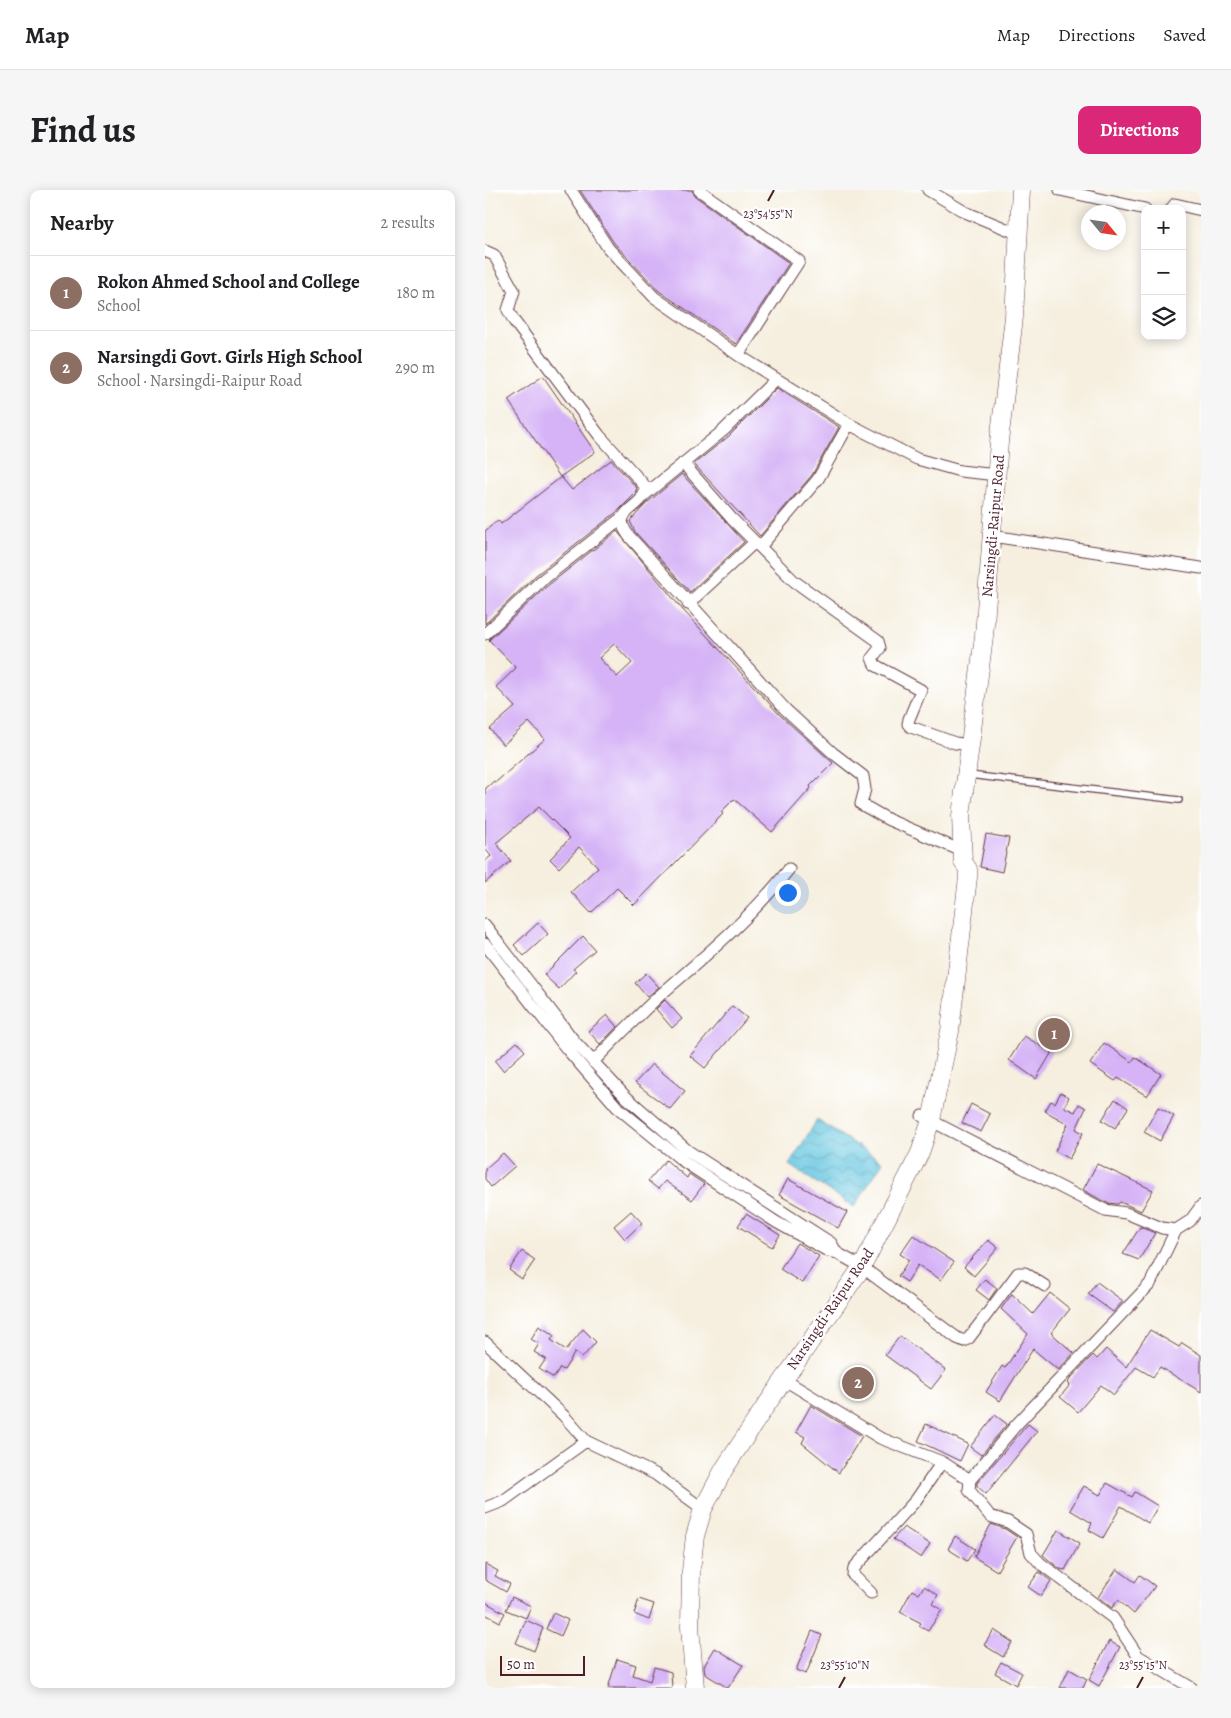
<!DOCTYPE html>
<meta charset="utf-8">
<style>
:root{--surface:#fff;--page:#f6f6f6;--text:#202124;--muted:#757577;--line:#e0e0e0;--accent:#db2777}
body{margin:0;font-family:Alegreya,serif;background:var(--page);color:var(--text)}
.controls{position:absolute;right:15px;top:15px;display:grid;overflow:hidden;border-radius:10px;box-shadow:0 2px 12px #0003}
.controls button{width:45px;height:45px;display:grid;place-items:center;padding:0;border:0;border-bottom:1px solid var(--line);background:var(--surface);color:var(--text);font:25px sans-serif}
.compass{position:absolute;left:596px;top:15px;width:45px;height:45px;border-radius:50%;background:var(--surface);box-shadow:0 2px 12px #0003;rotate:119deg}
.scale{position:absolute;left:15px;bottom:12px;width:85px;box-sizing:border-box;padding-left:5px;border:2px solid #4a1f2b;border-top:0;font-size:14px;line-height:18px;white-space:nowrap;color:#4a1f2b;-webkit-text-stroke:4px #fff;paint-order:stroke}
.you{position:absolute;left:302px;top:702px;width:18px;height:18px;margin:-12px;border:4px solid #fff;border-radius:50%;background:#1a73e8;box-shadow:0 0 0 8px #1a73e833}
.badge{display:grid;place-items:center;width:32px;height:32px;border-radius:50%;background:var(--accent);color:#fff;font-size:16px;font-weight:700}
.pin{position:absolute;translate:-50% -50%;border:2px solid #fff;box-shadow:0 1px 5px #0006}
.list{margin:0;padding:0;list-style:none}
h2{display:flex;justify-content:space-between;align-items:center;height:65px;margin:0;padding:0 20px;font-size:21px}
h2 small{font-size:16px;font-weight:400;color:var(--muted)}
.list li{display:grid;grid-template-columns:32px 1fr auto;gap:15px;align-items:center;box-sizing:border-box;height:75px;padding:0 20px;border-top:1px solid var(--line)}
.list b{display:block;font-size:19px;white-space:nowrap}
.list p{margin:0;font-size:16px;white-space:nowrap;color:var(--muted)}
.list em{font-size:16px;font-style:normal;color:var(--muted)}
.icon{flex:none;width:28px;height:28px;fill:none;stroke:currentColor;stroke-width:2;stroke-linecap:round;stroke-linejoin:round}
.map{position:relative;flex:none;width:716px;height:1498px;overflow:hidden;border-radius:10px}
header{display:flex;align-items:center;gap:30px;box-sizing:border-box;height:70px;padding:0 25px;background:var(--surface);border-bottom:1px solid var(--line)}
header strong{font-size:24px}
nav{display:flex;gap:28px;margin-inline-start:auto;font-size:18px}
.intro{display:flex;align-items:center;justify-content:space-between;box-sizing:border-box;height:120px;padding:0 30px}
h1{margin:0;font-size:35px}
.button{padding:12px 22px;border-radius:10px;background:var(--accent);color:#fff;font-size:18px;font-weight:700}
main{display:flex;gap:30px;padding:0 30px}
aside{flex:1;background:var(--surface);border-radius:10px;box-shadow:0 2px 12px #0003}
.map>svg:first-child{display:block}
.water{fill:url(#water-waves);stroke:#567286}
.building{fill:#d5b3f6;fill-rule:evenodd}
.lines{fill:none;stroke-linecap:round;stroke-linejoin:round}
.service-casing{stroke:#643e46;stroke-width:8}
.minor-casing{stroke:#643e46;stroke-width:13}
.primary-casing{stroke:#643e46;stroke-width:19}
.service{stroke:#fff;stroke-width:5.5}
.minor{stroke:#fff;stroke-width:11}
.primary{stroke:#fff;stroke-width:18}
.ticks{fill:none;stroke:#4a1f2b;stroke-width:2}
.labels{text-anchor:middle;dominant-baseline:central;stroke-width:4.5;stroke-linejoin:round;paint-order:stroke}
.street-label{font-size:15px;fill:#4a1f2b;stroke:#fff}
.ticks-label{font-size:12px;text-anchor:middle;fill:#4a1f2b;stroke:#fff;stroke-width:4.5;stroke-linejoin:round;paint-order:stroke}
</style>
<header>
<strong>Map</strong>
<nav><a>Map</a><a>Directions</a><a>Saved</a></nav>
</header>
<div class="intro"><h1>Find us</h1><a class="button">Directions</a></div>
<main>
<aside>
<h2>Nearby<small>2 results</small></h2>
<ul class="list">
<li><span class="badge" style="background:#8d6e63">1</span><div><b>Rokon Ahmed School and College</b><p>School</p></div><em>180 m</em></li>
<li><span class="badge" style="background:#8d6e63">2</span><div><b>Narsingdi Govt. Girls High School</b><p>School · Narsingdi-Raipur Road</p></div><em>290 m</em></li>
</ul>
</aside>
<div class="map">
<svg width="716" height="1498" viewBox="0 0 716 1498">
<defs>
<pattern id="water-waves" width="16" height="10" patternUnits="userSpaceOnUse" patternTransform="scale(1.25)"><rect width="16" height="10" fill="#63c6e0"/><path d="M0 5q4-4 8 0t8 0" fill="none" stroke="#54a0b6"/></pattern>
</defs>
<rect width="100%" height="100%" fill="#fff"/>
<filter id="ink" filterUnits="userSpaceOnUse"><feTurbulence type="fractalNoise" baseFrequency=".02" numOctaves="2"/><feDisplacementMap in="SourceGraphic" scale="10" xChannelSelector="R" yChannelSelector="G"/><feConvolveMatrix kernelMatrix="1 2 1 2 8 2 1 2 1" color-interpolation-filters="sRGB"/></filter>
<filter id="wash" filterUnits="userSpaceOnUse"><feTurbulence type="fractalNoise" baseFrequency=".0096" numOctaves="4" result="noise"/><feDisplacementMap in="SourceGraphic" scale="20" xChannelSelector="R" yChannelSelector="G"/><feGaussianBlur stdDeviation="1.12" result="paint"/><feColorMatrix in="noise" values="0 0 0 0 0 0 0 0 0 0 0 0 0 0 0 0 0 1.4 0 .05"/><feComposite in="paint" operator="in"/></filter>
<g filter="url(#wash)">
<rect width="100%" height="100%" fill="#f6efdf"/>
<path class="water" d="M332,930L398,972L369,1017L304,975Z"/>
<g id="blocks">
<path class="building" d="M95,0H207L210,6L304,73L251,154L174,101L129,53Z
M58,186L110,262L75,287L23,210Z
M292,198L354,237L327,285L275,346L209,274L244,246Z
M126,270L152,298L149,305L133,321L51,385L0,434V341L13,330L16,334L76,287L87,300Z
M197,284L259,352L205,402L150,342L145,331L163,312Z
M132,341L197,419L295,525L348,573L325,596L326,598L287,642L249,609L236,622L238,624L149,715L132,698L106,723L86,702L113,677L94,657L74,678L65,669L85,648L54,617L11,653L26,671L0,693V671L6,666L0,659V599L9,591L11,592L60,549L44,532L18,555L5,539L30,517L11,497L31,478L4,450L61,397ZM129,454L147,473L132,487L114,468Z
M501,644L524,648L517,682L495,677Z
M53,733L63,744L39,766L29,755Z
M98,746L110,760L88,779L91,781L74,799L59,785Z
M161,783L174,797L162,807L150,793Z
M180,810L197,829L187,838L171,819Z
M247,816L262,828L220,878L205,866Z
M122,825L132,837L115,854L103,841Z
M539,846L567,862L551,889L524,870Z
M32,852L40,861L18,881L10,871Z
M619,853L647,872L650,867L676,884L662,906L633,888L630,891L605,874Z
M167,874L200,901L185,919L150,893Z
M576,902L584,907L579,917L590,922L594,914L601,918L591,939L598,943L584,969L570,961L583,934L560,921L566,911L570,913Z
M630,909L643,918L630,938L617,930Z
M486,914L505,924L496,942L477,933Z
M673,917L689,926L675,951L659,942Z
M18,963L30,976L6,997L0,989V979Z
M181,970L202,988L204,984L219,994L207,1010L180,991L173,999L163,991Z
M612,974L668,1000L656,1021L635,1012L633,1014L622,1013L598,1000Z
M303,989L362,1022L353,1038L294,1005Z
M146,1021L157,1033L140,1049L129,1036Z
M261,1024L295,1045L287,1057L253,1036Z
M655,1037L670,1043L654,1070L638,1064Z
M428,1045L469,1072L456,1090L433,1075L422,1092L413,1086L424,1070L415,1064Z
M503,1050L513,1058L489,1086L479,1077Z
M312,1053L334,1066L317,1093L295,1079Z
M37,1061L50,1070L37,1089L24,1080Z
M500,1089L512,1098L504,1110L491,1100Z
M612,1092L638,1111L628,1122L603,1104Z
M565,1103L585,1119L566,1143L589,1163L573,1180L548,1159L515,1211L501,1202L517,1176L520,1178L543,1144L516,1119L527,1104L548,1124Z
M54,1136L69,1145L66,1150L81,1160L98,1139L111,1152L97,1168L90,1162L79,1180L75,1178L69,1188L54,1179L61,1169L49,1162L54,1154L46,1149Z
M665,1140L694,1157L697,1153L716,1165V1202L675,1177L668,1187L651,1177L629,1205L616,1195L593,1222L575,1207L585,1195L583,1193L585,1189L608,1165L612,1169L621,1159L641,1177Z
M415,1146L461,1180L446,1199L400,1165Z
M326,1215L377,1246L354,1283L317,1253L320,1247L311,1242Z
M510,1225L522,1234L496,1265L485,1257Z
M441,1234L483,1254L475,1271L433,1251Z
M543,1234L552,1241L501,1304L492,1296V1293Z
M622,1293L647,1307L650,1302L673,1316L663,1333L636,1316L618,1348L604,1340L607,1333L585,1320L599,1296L615,1305Z
M506,1334L520,1339L532,1347L512,1381L489,1367Z
M419,1337L445,1354L436,1368L408,1349Z
M573,1340L595,1353L580,1380L575,1379L558,1365Z
M470,1346L490,1359L482,1371L463,1359Z
M0,1374L13,1381L10,1386L25,1394L21,1402L0,1390Z
M632,1379L650,1392L655,1385L670,1396L649,1424L633,1410L627,1418L613,1407Z
M554,1382L566,1391L556,1406L543,1397Z
M439,1396L453,1405L447,1414L457,1420L443,1441L434,1436L436,1433L415,1422L427,1400L434,1404Z
M27,1407L46,1416L41,1428L21,1420Z
M154,1409L169,1414L164,1430L149,1424Z
M0,1412L20,1423L15,1432L0,1424Z
M68,1423L83,1430L76,1446L61,1439Z
M41,1430L58,1438L49,1461L31,1453Z
M509,1440L527,1452L518,1467L499,1455Z
M327,1441L337,1445L321,1484L311,1480Z
M624,1451L635,1457L614,1496L604,1490Z
M230,1458L258,1475L243,1498L220,1484L219,1476Z
M132,1469L151,1475L148,1485L165,1491L169,1477L186,1482L187,1498H123Z
M516,1472L537,1483L531,1495L510,1483Z
M584,1479L602,1489L598,1498H575Z"/>
</g>
</g>
<g filter="url(#ink)">
<use href="#blocks" fill-opacity="0" stroke="#643e46" stroke-width="1"/>
<g class="lines">
<g class="service-casing">
<path id="service" d="M484,585L694,610"/>
</g>
<g class="minor-casing">
<path id="minor" d="M86,0L123,58L169,107L253,165
M214,0L314,71L253,165L364,234L432,269L475,281L512,285
M443,0L480,22L534,44
M575,0L660,19
M686,19L690,14L716,20
M0,61L9,65L29,101L23,120L29,131L114,245L160,296C162,320 122,318 144,346L301,520L348,563L378,586L380,599L376,614L404,630L477,661
M198,273L247,329L309,391L393,451L395,458L387,468L390,475L436,500L424,529L423,534L426,537L470,553L486,555
M157,307L239,240L291,189
M507,346L716,378
M275,357L333,289L364,234
M203,414L270,352
M0,444L56,391L139,326
M0,735L90,852L140,906L203,961L346,1053L352,1063L377,1077L472,1148L479,1151L484,1148L533,1083H540L560,1096
M0,754L81,858L132,917L198,971L291,1032L343,1061L352,1063
M108,872C129,850 151,828 173,807C219,767 267,727 304,679
M437,926L620,1020L641,1023L677,1038L691,1040
M0,1152L79,1226L101,1251
M298,1189L395,1248L457,1272L485,1290
M0,1318L18,1311L101,1251L170,1284L218,1319
M386,1403L368,1385L369,1378L431,1310L457,1272
M707,1498L653,1466L628,1428L555,1373L546,1363L541,1344L523,1332L505,1326L484,1300L485,1290L531,1235L665,1094L691,1040L705,1031L716,1016"/>
</g>
<g class="primary-casing">
<path id="primary" d="M210,1498L205,1437L206,1381L210,1346L218,1319L239,1279L280,1217L377,1077L435,963L446,930L465,841L483,687V679L478,672L476,626L499,446L514,252L529,127L536,0"/>
</g>
<use href="#service" class="service"/>
<use href="#minor" class="minor"/>
<use href="#primary" class="primary"/>
</g>
</g>
<path class="ticks" d="M283,11L289,0M354,1498L360,1487M652,1498L658,1487"/>
<g class="labels">
<g class="street-label">
<text transform="translate(508 336) rotate(-85)">Narsingdi-Raipur Road</text>
<text transform="translate(345 1119) rotate(-56)">Narsingdi-Raipur Road</text>
</g>
</g>
<g class="ticks-label">
<text x="283" y="28">23°54'55"N</text>
<text x="360" y="1479">23°55'10"N</text>
<text x="658" y="1479">23°55'15"N</text>
</g>
</svg>
<div class="controls">
<button>+</button>
<button>−</button>
<button><svg class="icon" aria-label="layers" viewBox="0 0 24 24"><path d="M12 4l9 5-9 5-9-5zM3 14l9 5 9-5"/></svg></button>
</div>
<svg class="compass" viewBox="-18 -18 36 36"><path d="M0-13l5 13h-10z" fill="#e53935"/><path d="M0 13l5-13h-10z" fill="#757577"/></svg>
<div class="scale">50 m</div>
<div class="you"></div>
<div class="pin badge" style="left:569px;top:844px;background:#8d6e63">1</div>
<div class="pin badge" style="left:373px;top:1193px;background:#8d6e63">2</div>
</div>
</main>
